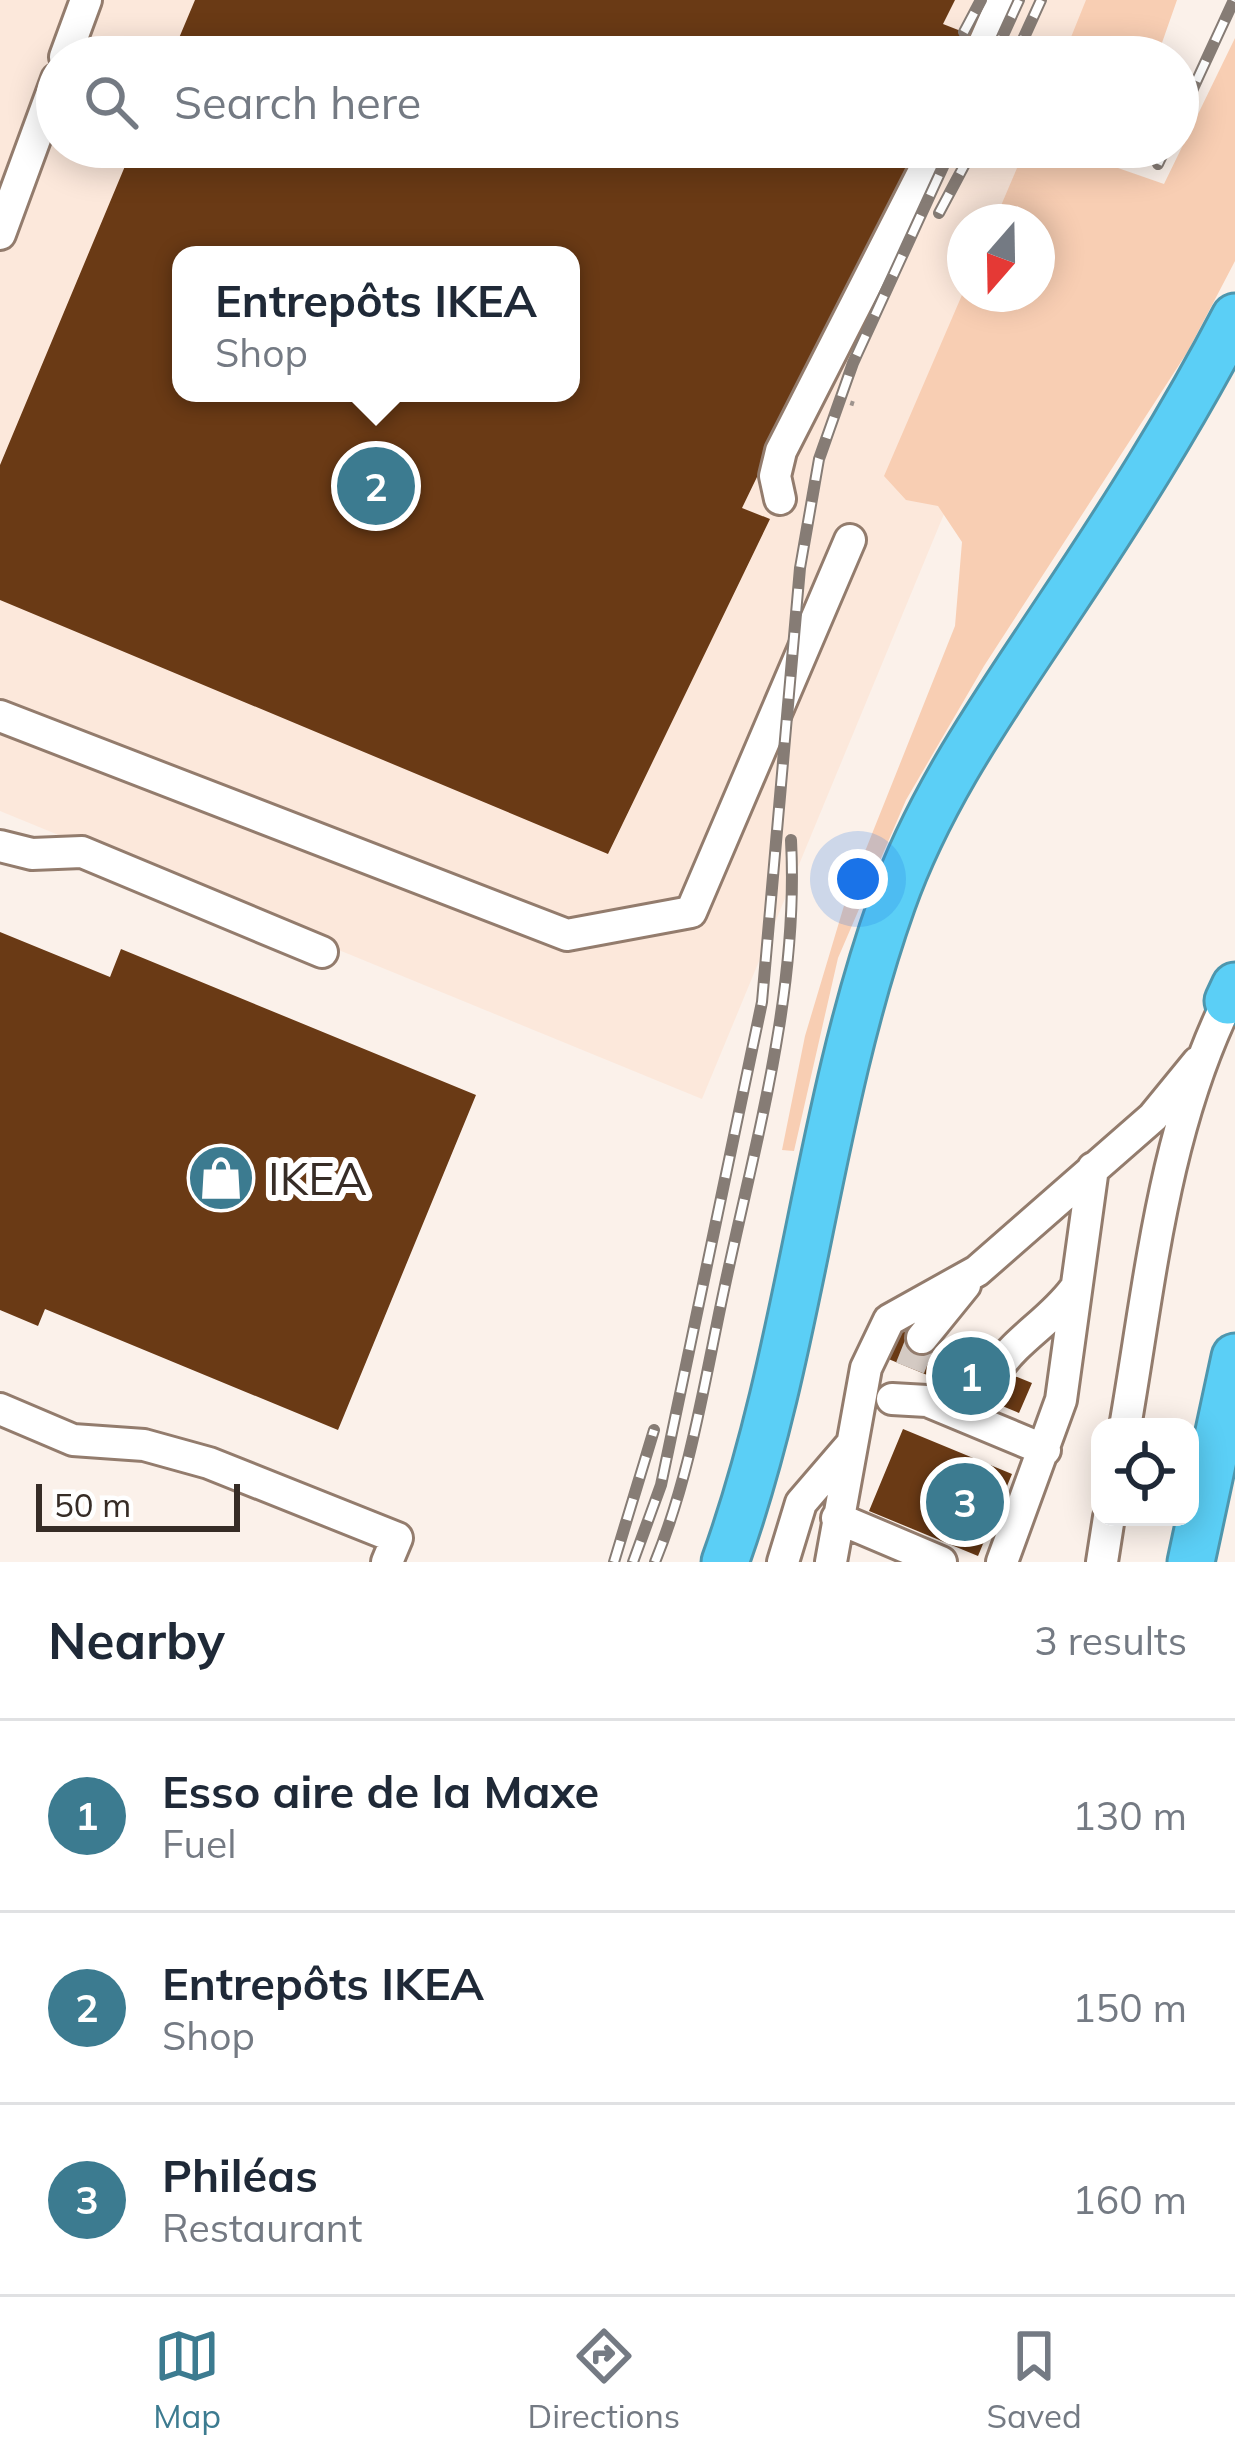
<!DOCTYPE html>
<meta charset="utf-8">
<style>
:root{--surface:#fff;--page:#f2f2f3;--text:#1f2937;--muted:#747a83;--line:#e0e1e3;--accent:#3c7b90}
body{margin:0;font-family:Mulish,sans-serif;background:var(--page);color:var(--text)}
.controls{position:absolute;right:36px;bottom:36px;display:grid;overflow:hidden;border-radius:24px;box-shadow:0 6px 30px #0003}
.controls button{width:108px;height:108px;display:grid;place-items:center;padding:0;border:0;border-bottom:3px solid var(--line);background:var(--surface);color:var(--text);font:60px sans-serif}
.compass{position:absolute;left:947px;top:204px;width:108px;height:108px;border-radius:50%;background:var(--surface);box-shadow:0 6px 30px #0003;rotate:200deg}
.scale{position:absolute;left:36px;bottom:30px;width:204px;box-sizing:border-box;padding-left:12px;border:6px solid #362c26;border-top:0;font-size:33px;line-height:42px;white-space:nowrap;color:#362c26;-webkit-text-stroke:9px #fff;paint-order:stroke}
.you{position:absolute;left:858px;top:879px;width:42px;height:42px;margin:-30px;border:9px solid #fff;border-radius:50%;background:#1a73e8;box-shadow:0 0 0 18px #1a73e833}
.badge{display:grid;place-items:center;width:78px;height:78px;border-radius:50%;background:var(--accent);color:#fff;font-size:39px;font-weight:700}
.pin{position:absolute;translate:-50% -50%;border:6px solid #fff;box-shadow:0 3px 12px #0006}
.popup{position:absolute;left:172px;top:246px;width:408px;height:156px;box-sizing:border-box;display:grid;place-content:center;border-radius:24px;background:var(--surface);filter:drop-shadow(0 3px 9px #0005);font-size:39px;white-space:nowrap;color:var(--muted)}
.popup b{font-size:45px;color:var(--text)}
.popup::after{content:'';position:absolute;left:50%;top:100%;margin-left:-24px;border:24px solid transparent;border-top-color:var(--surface)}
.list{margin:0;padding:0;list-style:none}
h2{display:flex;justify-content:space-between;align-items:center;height:156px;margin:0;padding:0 48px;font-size:51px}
h2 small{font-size:39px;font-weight:400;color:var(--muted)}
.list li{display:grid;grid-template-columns:78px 1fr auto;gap:36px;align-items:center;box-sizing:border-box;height:192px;padding:0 48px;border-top:3px solid var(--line)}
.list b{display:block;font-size:45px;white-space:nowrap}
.list p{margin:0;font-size:39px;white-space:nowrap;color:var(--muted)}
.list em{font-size:39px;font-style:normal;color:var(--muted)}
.icon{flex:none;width:66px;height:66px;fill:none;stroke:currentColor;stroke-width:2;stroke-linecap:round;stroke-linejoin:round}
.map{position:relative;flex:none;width:1235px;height:1562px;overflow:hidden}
.search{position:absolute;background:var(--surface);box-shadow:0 6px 30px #0003;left:36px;right:36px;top:36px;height:132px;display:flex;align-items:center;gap:30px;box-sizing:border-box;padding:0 42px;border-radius:66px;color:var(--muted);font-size:45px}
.sheet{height:732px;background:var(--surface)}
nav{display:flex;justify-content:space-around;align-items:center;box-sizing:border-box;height:168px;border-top:3px solid var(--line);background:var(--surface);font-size:33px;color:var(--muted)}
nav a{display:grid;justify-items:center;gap:6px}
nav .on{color:var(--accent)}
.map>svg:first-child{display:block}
.built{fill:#fce8db;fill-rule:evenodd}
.green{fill:#f8ceb3}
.building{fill:#6a3a15;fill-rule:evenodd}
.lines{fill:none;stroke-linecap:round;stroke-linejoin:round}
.minor-tunnel{stroke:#d4cac3;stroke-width:30;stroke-dasharray:30 15;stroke-linecap:butt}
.minor-casing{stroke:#937c6d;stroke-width:36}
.highway-casing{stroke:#4e96ad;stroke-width:51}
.path{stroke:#9e948e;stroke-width:4.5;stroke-dasharray:9 6;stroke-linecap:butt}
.minor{stroke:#fff;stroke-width:30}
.highway{stroke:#5bcff6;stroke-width:45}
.rail-casing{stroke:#867c75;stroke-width:12}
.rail{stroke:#fff;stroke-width:8;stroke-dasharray:22;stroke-linecap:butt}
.labels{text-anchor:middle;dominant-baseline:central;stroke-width:12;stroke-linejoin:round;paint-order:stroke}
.poi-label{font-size:45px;fill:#362c26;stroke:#fff;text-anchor:start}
</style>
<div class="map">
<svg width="1235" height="1562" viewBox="0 0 1235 1562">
<rect width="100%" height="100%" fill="#fbf1ea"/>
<path class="built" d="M0,0H1156L1133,57H57V147H1095L1037,222H965V294H1035L702,1099L0,811ZM181,255H571V393H181Z"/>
<path class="green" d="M1086,0H1177L1157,57H1063Z
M1235,38V261L1188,351L984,666L906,800L838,958L794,1151L782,1150L805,1036L846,899L955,626L962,542L938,506L906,500L884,476L965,288V294H1037V222H994L1026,147H1125L1118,168L1164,184Z"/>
<path class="building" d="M195,0H955L943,24L971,35L961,57H171Z
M133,147H917L742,508L770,519L608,854L0,600V465ZM181,255H571V393H181Z
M0,932L110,977L121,949L476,1095L338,1430L45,1309L38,1326L0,1310Z
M897,1329L1032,1383L1019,1413L886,1358Z
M903,1429L1012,1474L978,1556L869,1511Z"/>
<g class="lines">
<path class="minor-tunnel" d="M910,1368L922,1338
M985,1399L997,1369"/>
<g class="minor-casing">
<path id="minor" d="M65,57L86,0
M978,57L1003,0
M0,234L57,79
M780,499L775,476L781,451L936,147
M0,716L567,935L691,912L850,540
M0,846L32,854L82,852L322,952
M922,1338L965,1285
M997,1369C1018,1338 1051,1321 1074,1290
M892,1399L927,1401L1045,1450
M0,1409L73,1440L144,1445L209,1463L397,1538L387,1562
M1125,1427C1150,1283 1163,1133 1228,1001
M837,1518L941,1562
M783,1562L801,1503L850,1446
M831,1562L866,1368L889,1320L977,1271L1153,1117L1198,1062
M1002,1562L1061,1400L1093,1168
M1102,1562L1109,1517"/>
</g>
<g class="highway-casing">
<path id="highway" d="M1228,1001L1235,986
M725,1562C802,1348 816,1117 892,903C930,796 995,705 1057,611C1121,515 1182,419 1235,317
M1191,1562L1235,1357"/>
</g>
<path class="path" d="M836,398L854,404"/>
<use href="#minor" class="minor"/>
<use href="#highway" class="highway"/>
<g class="rail-casing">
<path id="rail" d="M964,32L981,0
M993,57L1019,0
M1015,57L1041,0
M1178,121L1234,0
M1158,164L1166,147
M939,213L974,147
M614,1562L654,1430
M633,1562L661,1485L762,1002L800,568L819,459L853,363L952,147
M655,1562C691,1474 705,1378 725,1285C756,1139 799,991 791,840"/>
</g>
<use href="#rail" class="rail"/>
</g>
<defs>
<g id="shop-disc" transform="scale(3.45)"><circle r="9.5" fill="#3c7b90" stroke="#fff"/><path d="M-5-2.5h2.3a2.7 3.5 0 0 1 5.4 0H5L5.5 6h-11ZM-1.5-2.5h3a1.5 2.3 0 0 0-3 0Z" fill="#fff"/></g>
</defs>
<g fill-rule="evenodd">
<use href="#shop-disc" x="221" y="1178"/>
</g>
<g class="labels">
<g class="poi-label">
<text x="268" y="1178">IKEA</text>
</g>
</g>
</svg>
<div class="controls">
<button><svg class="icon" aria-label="locate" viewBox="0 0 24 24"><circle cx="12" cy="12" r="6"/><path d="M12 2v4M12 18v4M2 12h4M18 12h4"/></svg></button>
</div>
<svg class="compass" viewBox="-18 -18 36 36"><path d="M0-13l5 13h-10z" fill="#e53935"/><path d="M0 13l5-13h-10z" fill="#747a83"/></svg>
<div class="scale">50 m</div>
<div class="you"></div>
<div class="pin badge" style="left:971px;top:1376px">1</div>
<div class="pin badge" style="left:376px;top:486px">2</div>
<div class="popup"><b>Entrepôts IKEA</b>Shop</div>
<div class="pin badge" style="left:965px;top:1502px">3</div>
<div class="search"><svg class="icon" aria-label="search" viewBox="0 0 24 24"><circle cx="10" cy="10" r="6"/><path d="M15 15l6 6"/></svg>Search here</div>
</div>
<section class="sheet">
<h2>Nearby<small>3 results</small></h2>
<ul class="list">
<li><span class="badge">1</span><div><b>Esso aire de la Maxe</b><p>Fuel</p></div><em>130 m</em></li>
<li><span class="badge">2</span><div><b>Entrepôts IKEA</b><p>Shop</p></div><em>150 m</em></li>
<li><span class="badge">3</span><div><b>Philéas</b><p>Restaurant</p></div><em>160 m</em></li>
</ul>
</section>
<nav>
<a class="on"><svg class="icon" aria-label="map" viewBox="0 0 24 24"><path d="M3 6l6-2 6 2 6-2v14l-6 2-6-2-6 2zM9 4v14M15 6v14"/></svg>Map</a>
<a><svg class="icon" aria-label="directions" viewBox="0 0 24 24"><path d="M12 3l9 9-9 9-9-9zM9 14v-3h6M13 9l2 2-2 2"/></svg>Directions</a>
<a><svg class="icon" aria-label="saved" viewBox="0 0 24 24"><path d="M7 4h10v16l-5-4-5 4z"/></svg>Saved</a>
</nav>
